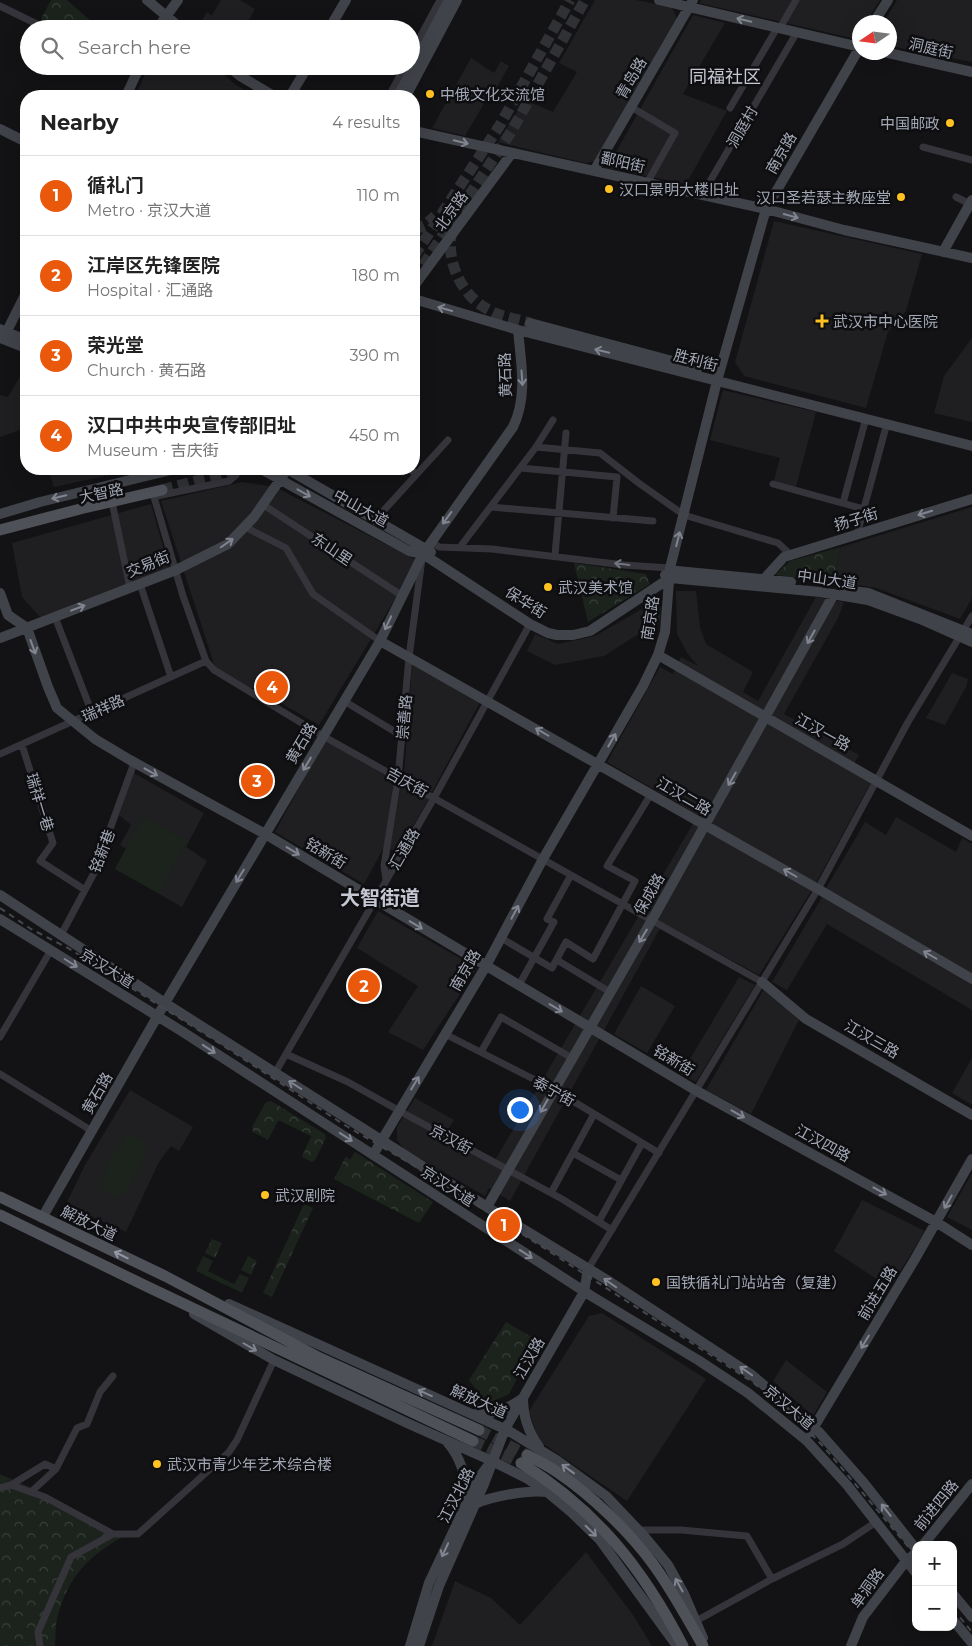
<!DOCTYPE html>
<meta charset="utf-8">
<style>
:root{--surface:#fff;--page:#f6f6f6;--text:#222;--muted:#767676;--line:#e0e0e0;--accent:#ea580c}
body{margin:0;font-family:Montserrat,"Noto Sans SC",sans-serif;background:var(--page);color:var(--text)}
.controls{position:absolute;right:15px;bottom:15px;display:grid;overflow:hidden;border-radius:10px;box-shadow:0 5px 20px #0002}
.controls button{width:45px;height:45px;display:grid;place-items:center;padding:0;border:0;border-bottom:1px solid var(--line);background:var(--surface);color:var(--text);font:25px sans-serif}
.compass{position:absolute;left:852px;top:15px;width:45px;height:45px;border-radius:50%;background:var(--surface);box-shadow:0 5px 20px #0002;rotate:257deg}
.you{position:absolute;left:519px;top:1109px;width:18px;height:18px;margin:-12px;border:4px solid #fff;border-radius:50%;background:#1a73e8;box-shadow:0 0 0 8px #1a73e833}
.badge{display:grid;place-items:center;width:32px;height:32px;border-radius:50%;background:var(--accent);color:#fff;font-size:16px;font-weight:700}
.pin{position:absolute;translate:-50% -50%;border:2px solid #fff;box-shadow:0 1px 5px #0006}
.list{margin:0;padding:0;list-style:none}
h2{display:flex;justify-content:space-between;align-items:center;height:65px;margin:0;padding:0 20px;font-size:21px}
h2 small{font-size:16px;font-weight:400;color:var(--muted)}
.list li{display:grid;grid-template-columns:32px 1fr auto;gap:15px;align-items:center;box-sizing:border-box;height:80px;padding:0 20px;border-top:1px solid var(--line)}
.list b{display:block;font-size:19px;white-space:nowrap}
.list p{margin:0;font-size:16px;white-space:nowrap;color:var(--muted)}
.list em{font-size:16px;font-style:normal;color:var(--muted)}
.icon{flex:none;width:28px;height:28px;fill:none;stroke:currentColor;stroke-width:2;stroke-linecap:round;stroke-linejoin:round}
.map{position:relative;flex:none;width:972px;height:1646px;overflow:hidden}
.search{position:absolute;background:var(--surface);box-shadow:0 5px 20px #0002;left:20px;top:20px;width:400px;height:55px;display:flex;align-items:center;gap:12px;box-sizing:border-box;padding:0 18px;border-radius:28px;color:var(--muted);font-size:19px}
.panel{position:absolute;background:var(--surface);box-shadow:0 5px 20px #0002;left:20px;top:90px;width:400px;height:385px;border-radius:20px}
.map>svg:first-child{display:block}
.built{fill:#1f1f22}
.green{fill:#1b231c}
.forest{fill:url(#forest-crowns)}
.lines{fill:none;stroke-linecap:round;stroke-linejoin:round}
.primary-tunnel{stroke:#303135;stroke-width:11;stroke-dasharray:11 5.5;stroke-linecap:butt}
.street{stroke:#34343a;stroke-width:7}
.secondary{stroke:#41434a;stroke-width:10}
.primary{stroke:#4f5159;stroke-width:11}
.rail{stroke:#46484f;stroke-width:2;stroke-dasharray:6 5;stroke-linecap:butt}
.oneway{stroke:#818590}
.oneway2{stroke:#71747e}
.oneway3{stroke:#9297a3}
.poi-dot{fill:#ffc221;stroke:#0e0e10;stroke-width:2}
.labels{text-anchor:middle;dominant-baseline:central;stroke-width:5;stroke-linejoin:round;paint-order:stroke}
.street-label{font-size:15px;fill:#a3a8b6;stroke:#0e0e10}
.poi-label{font-size:15px;fill:#a3a8b6;stroke:#0e0e10;text-anchor:start}
.quarter-label{font-size:18px;fill:#c5c7d2;stroke:#0e0e10}
.district-label{font-size:20px;font-weight:bold;fill:#c5c7d2;stroke:#0e0e10}
</style>
<div class="map">
<svg width="972" height="1646" viewBox="0 0 972 1646">
<defs>
<pattern id="forest-crowns" width="20" height="18" patternUnits="userSpaceOnUse" patternTransform="scale(1.25)"><rect width="20" height="18" fill="#1b231c"/><path d="M2 6a3 3 0 1 1 6 0M12 15a3 3 0 1 1 6 0" fill="none" stroke="#39403b"/></pattern>
</defs>
<rect width="100%" height="100%" fill="#131315"/>
<path class="built" d="M221,0H240L255,9L244,29H197L207,12L212,15Z
M595,0H636L670,7L674,11L677,19L596,161L585,163L498,142L522,104L530,102L553,112L577,72L559,63Z
M701,0H880L866,22H860L859,34L856,39L699,3Z
M897,0H972V62L890,46V22H884Z
M693,15L725,23L683,94L727,111L686,184L607,168Z
M471,58L494,73L501,61L509,66L492,96L489,95L465,136L432,128Z
M149,66H214L236,85L256,96H135Z
M774,221L922,254L906,311L888,332L866,408L744,376L735,362Z
M972,338V422L934,413L944,376Z
M26,366V428L0,437V395L8,397Z
M723,390L816,412L795,490L773,484L780,458L710,440Z
M48,469H137L54,487Z
M242,482L275,487L418,561L319,725L255,688H249L216,670L161,501Z
M151,504L169,568L40,617L22,597L12,543Z
M972,507V598L960,619L876,588L833,581L841,547Z
M676,591H696L700,627L706,644L753,672L743,692L758,701L816,597L844,602L838,618L784,714L859,755L850,771L871,782L816,883L759,975L663,923L510,1201L489,1188L485,1196L404,1149L397,1140V1127L415,1098L454,1120L445,1135L494,1162L698,815L607,762L660,667L673,674L681,657L698,666L687,653L677,634Z
M661,598L660,620L604,656L555,665L527,651L535,634L558,644L595,636Z
M412,665L480,702L432,792L404,775Z
M952,673L968,679L966,687L945,725L926,718Z
M325,740L394,780L384,847L364,884L275,832Z
M134,773L204,813L186,847L207,861L182,907L115,869L126,849L120,845L131,825L119,815Z
M401,785L429,799L397,852L390,849Z
M896,817L956,852L962,838L972,844V974L825,890L865,822L886,835Z
M822,897L972,985V1010L827,924L787,990L772,982Z
M378,911L477,968L423,1050L388,1032L418,986L357,948Z
M739,977L755,985L696,1082L681,1074Z
M641,986L675,1006L647,1053L614,1034Z
M764,989L799,1020L751,1114L706,1090Z
M972,1058V1105L952,1093Z
M130,1090L193,1127L179,1151L171,1146L159,1162L126,1232L68,1206L67,1202L85,1165Z
M972,1173V1230L947,1217Z
M862,1200L925,1231L890,1288L834,1251Z
M602,1313L706,1379L627,1501L539,1441L529,1411L589,1316Z
M786,1360L827,1392L813,1416L773,1381Z
M586,1552L633,1615L652,1646H432L455,1581L491,1598L520,1625Z"/>
<path class="green" d="M143,817L187,841L158,893L115,869Z
M128,1136C135,1137 142,1137 145,1144C150,1154 140,1168 135,1177C126,1193 118,1206 102,1186C103,1169 116,1147 128,1136Z
M203,1256L213,1261L208,1271L234,1284L240,1274L249,1278L242,1293L196,1271Z"/>
<path class="forest" d="M51,0H67L100,29H59L41,19Z
M841,547L833,581L775,575L790,561Z
M574,563L646,574L650,584L588,622Z
M271,1101L325,1134L326,1138L315,1160L312,1162L302,1157L311,1136L280,1121H278L268,1140L253,1132L252,1127L266,1102Z
M355,1152L433,1202L419,1223L334,1179L346,1156L350,1160Z
M304,1204L313,1208L272,1297L263,1293Z
M212,1239L222,1243L215,1258L205,1253Z
M248,1256L257,1261L251,1275L241,1270Z
M506,1322L537,1340L509,1394L487,1404L469,1380Z
M0,1474L43,1493L124,1536C89,1556 69,1575 58,1615C55,1624 56,1636 55,1646H0Z"/>
<g class="lines">
<path class="primary-tunnel" d="M414,230L425,225L435,216
M452,230C445,260 461,296 489,310C501,317 517,319 530,323
M414,256L500,125L570,0
M414,279L511,132L585,0
M162,490L211,477L234,469
M479,1430L527,1455
M473,1441L521,1463"/>
<path class="street" d="M0,6L47,29
M780,28L796,0
M411,54L440,0
M125,66L137,72
M389,96L405,66
M631,107L675,133L647,183
M730,108L777,28
M923,147L972,160
M702,195L797,32
M956,197L970,204
M536,447L600,453L640,484L684,515L778,543L791,555
M521,468L617,477L613,518
M409,469L417,474
M773,484L864,509
M157,496L229,481L236,475
M154,497L183,596L206,661L214,670L323,736L762,982
M112,502L130,588
M843,503L866,418
M262,504L401,595
M491,507L653,521
M375,520L448,440
M245,527L286,548L313,594L380,641
M857,534L887,423
M431,541L439,547L492,549L624,565L670,568
M460,547L536,447L553,420
M555,555L566,433
M140,584L171,677
M55,617L92,713
M344,701L402,736
M22,745L53,843L40,861L85,890
M0,754L206,661
M386,880L384,866L398,778L409,657L422,559
M61,935L94,873L134,763
M501,938L552,968L566,942L593,959L635,881L607,866L651,794
M557,960L610,992
M519,985L554,922L547,919L571,875
M445,1034L553,1089L659,1153
M0,1037L51,950
M481,1052L501,1017L572,1058
M286,1054L348,1082L405,1114L562,1199L612,1230
M275,1073L434,798L530,624
M0,1074L92,1131
M573,1153L621,1180
M551,1193L594,1114
M599,1221L642,1143
M588,1269L818,889L908,722L972,616
M11,1485L45,1497L113,1534
M0,1488L11,1485L45,1464L56,1469L77,1428L87,1424L100,1392L113,1376
M31,1492L56,1469
M639,1530H681L747,1536L772,1579
M696,1621L772,1579L843,1544L876,1522
M40,1646L38,1632L71,1557L113,1534H138L229,1452L237,1440L274,1360"/>
<path class="secondary" d="M147,0L182,29
M659,0L860,47
M874,22L888,0
M157,29L178,0
M329,29L346,0
M884,52L972,72
M228,66L240,76L274,96
M400,92L449,0
M126,96L140,66
M290,96L308,66
M406,96L457,0
M0,129L26,142
M414,131L766,209L844,230L972,258
M594,171L693,0
M943,252L972,200
M414,286L512,153
M414,299L518,330L972,446
M530,323L680,363L697,373
M0,329L26,340
M0,338L26,348
M3,339L26,293
M261,469L409,551L423,554L530,624L548,633L557,635H573L590,631L670,578L820,592L868,600L920,619L972,642
M287,469L431,552
M0,514L40,502L175,469
M665,575L670,572L677,571L791,582
M764,582V579L784,557L972,499
M845,590L868,593L972,634
M0,593L8,615L27,628L48,687L57,708L95,739L130,760L265,834L695,1090L936,1222L972,1245
M0,638L176,570L228,544L254,517L284,474
M380,641L818,889L972,979
M658,655L972,836
M0,895L168,1005L487,1207L607,1280L752,1375L819,1432L864,1483L916,1549
M0,919L183,1032L593,1297L698,1360L748,1393L806,1440L847,1485L916,1573
M762,982L806,1019L972,1115
M373,1155L486,966L543,859L643,686L658,655L665,632L670,568L717,381L766,209L860,47
M487,1207L652,920L834,594
M42,1218L165,1003L380,641L423,554L513,427C528,396 521,363 518,330
M229,1304L509,1431L558,1461L606,1496L644,1536L668,1565L684,1594L703,1638
M194,1314L274,1360L407,1423L492,1461L528,1479L547,1492L571,1512L600,1540L677,1646
M475,1414C492,1416 509,1408 523,1398C523,1416 529,1433 539,1447
M811,1432L915,1259L972,1159
M448,1443C460,1456 467,1480 469,1498
M475,1504C493,1496 527,1490 547,1492
M923,1545L972,1484
M953,1594L972,1617
M953,1620L972,1643
M410,1646L429,1583L478,1479L487,1467
M419,1646L439,1586L484,1484L505,1429L584,1292L588,1269
M851,1646L863,1617L906,1561L916,1553"/>
<path class="primary" d="M0,530L84,508L162,490
M0,1197L165,1276L320,1358L479,1430
M0,1215L148,1287L473,1441
M527,1455C537,1460 547,1465 557,1472C591,1495 629,1531 653,1564C672,1590 687,1618 703,1646
M521,1463C597,1511 642,1567 683,1646"/>
<path class="rail" d="M0,908L31,929L68,948L219,1043L343,1124L411,1164L505,1223L751,1381L790,1412L823,1446L916,1556
M953,1609L972,1632"/>
</g>
<defs><path id="oneway-shaft" d="M-6 0H5M1.5-3L5.5 0L1.5 3" fill="none" stroke-width="1.6" stroke-linecap="round" stroke-linejoin="round" transform="scale(1.25)"/></defs>
<g class="oneway">
<use href="#oneway-shaft" transform="translate(744 20) rotate(-167)"/>
<use href="#oneway-shaft" transform="translate(461 142) rotate(13)"/>
<use href="#oneway-shaft" transform="translate(791 216) rotate(15)"/>
<use href="#oneway-shaft" transform="translate(445 309) rotate(-164)"/>
<use href="#oneway-shaft" transform="translate(602 351) rotate(-166)"/>
<use href="#oneway-shaft" transform="translate(522 378) rotate(86)"/>
<use href="#oneway-shaft" transform="translate(304 493) rotate(29)"/>
<use href="#oneway-shaft" transform="translate(59 497) rotate(166)"/>
<use href="#oneway-shaft" transform="translate(925 513) rotate(163)"/>
<use href="#oneway-shaft" transform="translate(447 518) rotate(126)"/>
<use href="#oneway-shaft" transform="translate(678 539) rotate(-76)"/>
<use href="#oneway-shaft" transform="translate(227 543) rotate(-35)"/>
<use href="#oneway-shaft" transform="translate(78 608) rotate(-21)"/>
<use href="#oneway-shaft" transform="translate(388 623) rotate(115)"/>
<use href="#oneway-shaft" transform="translate(811 637) rotate(119)"/>
<use href="#oneway-shaft" transform="translate(33 647) rotate(70)"/>
<use href="#oneway-shaft" transform="translate(542 732) rotate(-150)"/>
<use href="#oneway-shaft" transform="translate(612 740) rotate(-60)"/>
<use href="#oneway-shaft" transform="translate(307 764) rotate(121)"/>
<use href="#oneway-shaft" transform="translate(151 772) rotate(29)"/>
<use href="#oneway-shaft" transform="translate(732 779) rotate(120)"/>
<use href="#oneway-shaft" transform="translate(293 851) rotate(31)"/>
<use href="#oneway-shaft" transform="translate(790 873) rotate(-150)"/>
<use href="#oneway-shaft" transform="translate(240 876) rotate(121)"/>
<use href="#oneway-shaft" transform="translate(515 912) rotate(-62)"/>
<use href="#oneway-shaft" transform="translate(416 925) rotate(31)"/>
<use href="#oneway-shaft" transform="translate(643 936) rotate(121)"/>
<use href="#oneway-shaft" transform="translate(930 955) rotate(-150)"/>
<use href="#oneway-shaft" transform="translate(71 963) rotate(32)"/>
<use href="#oneway-shaft" transform="translate(556 1008) rotate(31)"/>
<use href="#oneway-shaft" transform="translate(209 1049) rotate(33)"/>
<use href="#oneway-shaft" transform="translate(415 1083) rotate(-59)"/>
<use href="#oneway-shaft" transform="translate(295 1085) rotate(-148)"/>
<use href="#oneway-shaft" transform="translate(544 1106) rotate(120)"/>
<use href="#oneway-shaft" transform="translate(738 1114) rotate(29)"/>
<use href="#oneway-shaft" transform="translate(346 1137) rotate(33)"/>
<use href="#oneway-shaft" transform="translate(880 1191) rotate(29)"/>
<use href="#oneway-shaft" transform="translate(948 1202) rotate(120)"/>
<use href="#oneway-shaft" transform="translate(526 1254) rotate(33)"/>
<use href="#oneway-shaft" transform="translate(610 1283) rotate(-145)"/>
<use href="#oneway-shaft" transform="translate(865 1342) rotate(121)"/>
<use href="#oneway-shaft" transform="translate(250 1347) rotate(30)"/>
<use href="#oneway-shaft" transform="translate(746 1371) rotate(-145)"/>
<use href="#oneway-shaft" transform="translate(425 1393) rotate(-156)"/>
<use href="#oneway-shaft" transform="translate(568 1469) rotate(-144)"/>
<use href="#oneway-shaft" transform="translate(886 1510) rotate(-128)"/>
<use href="#oneway-shaft" transform="translate(591 1531) rotate(44)"/>
<use href="#oneway-shaft" transform="translate(445 1550) rotate(115)"/>
<use href="#oneway-shaft" transform="translate(679 1585) rotate(-119)"/>
</g>
<use class="oneway2" href="#oneway-shaft" transform="translate(622 564) rotate(-173)"/>
<use class="oneway3" href="#oneway-shaft" transform="translate(121 1255) rotate(-154)"/>
<g class="poi-dot">
<circle cx="430" cy="94" r="5"/>
<circle cx="950" cy="123" r="5"/>
<circle cx="609" cy="189" r="5"/>
<circle cx="901" cy="197" r="5"/>
<path d="M819.5 313.5h5v5h5v5h-5v5h-5v-5h-5v-5h5z"/>
<circle cx="548" cy="587" r="5"/>
<circle cx="265" cy="1195" r="5"/>
<circle cx="656" cy="1282" r="5"/>
<circle cx="157" cy="1464" r="5"/>
</g>
<g class="labels">
<g class="street-label">
<text transform="translate(931 48) rotate(13)">洞庭街</text>
<text transform="translate(631 78) rotate(-60)">青岛路</text>
<text transform="translate(742 127) rotate(-60)">洞庭村</text>
<text transform="translate(781 153) rotate(-60)">南京路</text>
<text transform="translate(623 162) rotate(13)">鄱阳街</text>
<text transform="translate(451 211) rotate(-54)">北京路</text>
<text transform="translate(696 360) rotate(15)">胜利街</text>
<text transform="translate(505 375) rotate(-92)">黄石路</text>
<text transform="translate(101 493) rotate(-12)">大智路</text>
<text transform="translate(361 508) rotate(29)">中山大道</text>
<text transform="translate(856 519) rotate(-17)">扬子街</text>
<text transform="translate(332 549) rotate(34)">东山里</text>
<text transform="translate(148 564) rotate(-22)">交易街</text>
<text transform="translate(827 579) rotate(8)">中山大道</text>
<text transform="translate(526 602) rotate(32)">保华街</text>
<text transform="translate(650 618) rotate(-81)">南京路</text>
<text transform="translate(103 708) rotate(-24)">瑞祥路</text>
<text transform="translate(404 717) rotate(-85)">崇善路</text>
<text transform="translate(823 732) rotate(29)">江汉一路</text>
<text transform="translate(301 743) rotate(-59)">黄石路</text>
<text transform="translate(407 782) rotate(29)">吉庆街</text>
<text transform="translate(684 796) rotate(30)">江汉二路</text>
<text transform="translate(40 802) rotate(73)">瑞祥一巷</text>
<text transform="translate(404 849) rotate(-60)">汇通路</text>
<text transform="translate(102 851) rotate(-69)">铭新巷</text>
<text transform="translate(326 853) rotate(31)">铭新街</text>
<text transform="translate(649 894) rotate(-60)">保成路</text>
<text transform="translate(107 968) rotate(32)">京汉大道</text>
<text transform="translate(465 970) rotate(-60)">南京路</text>
<text transform="translate(872 1039) rotate(30)">江汉三路</text>
<text transform="translate(674 1060) rotate(31)">铭新街</text>
<text transform="translate(554 1091) rotate(29)">泰宁街</text>
<text transform="translate(97 1093) rotate(-60)">黄石路</text>
<text transform="translate(451 1139) rotate(28)">京汉街</text>
<text transform="translate(823 1143) rotate(29)">江汉四路</text>
<text transform="translate(448 1186) rotate(33)">京汉大道</text>
<text transform="translate(89 1223) rotate(26)">解放大道</text>
<text transform="translate(877 1293) rotate(-59)">前进五路</text>
<text transform="translate(529 1358) rotate(-60)">江汉路</text>
<text transform="translate(479 1401) rotate(24)">解放大道</text>
<text transform="translate(789 1407) rotate(40)">京汉大道</text>
<text transform="translate(456 1495) rotate(-63)">江汉北路</text>
<text transform="translate(936 1505) rotate(-51)">前进四路</text>
<text transform="translate(867 1588) rotate(-54)">单洞路</text>
</g>
<g class="poi-label">
<text x="440" y="94">中俄文化交流馆</text>
<text x="940" y="123" text-anchor="end">中国邮政</text>
<text x="619" y="189">汉口景明大楼旧址</text>
<text x="891" y="197" text-anchor="end">汉口圣若瑟主教座堂</text>
<text x="833" y="321">武汉市中心医院</text>
<text x="558" y="587">武汉美术馆</text>
<text x="275" y="1195">武汉剧院</text>
<text x="666" y="1282">国铁循礼门站站舍（复建）</text>
<text x="167" y="1464">武汉市青少年艺术综合楼</text>
</g>
<g class="quarter-label">
<text x="725" y="77">同福社区</text>
</g>
<g class="district-label">
<text x="380" y="898">大智街道</text>
</g>
</g>
</svg>
<div class="controls">
<button>+</button>
<button>−</button>
</div>
<svg class="compass" viewBox="-18 -18 36 36"><path d="M0-13l5 13h-10z" fill="#e53935"/><path d="M0 13l5-13h-10z" fill="#767676"/></svg>
<div class="you"></div>
<div class="pin badge" style="left:504px;top:1225px">1</div>
<div class="pin badge" style="left:364px;top:986px">2</div>
<div class="pin badge" style="left:257px;top:781px">3</div>
<div class="pin badge" style="left:272px;top:687px">4</div>
<div class="search"><svg class="icon" aria-label="search" viewBox="0 0 24 24"><circle cx="10" cy="10" r="6"/><path d="M15 15l6 6"/></svg>Search here</div>
<section class="panel">
<h2>Nearby<small>4 results</small></h2>
<ul class="list">
<li><span class="badge">1</span><div><b>循礼门</b><p>Metro · 京汉大道</p></div><em>110 m</em></li>
<li><span class="badge">2</span><div><b>江岸区先锋医院</b><p>Hospital · 汇通路</p></div><em>180 m</em></li>
<li><span class="badge">3</span><div><b>荣光堂</b><p>Church · 黄石路</p></div><em>390 m</em></li>
<li><span class="badge">4</span><div><b>汉口中共中央宣传部旧址</b><p>Museum · 吉庆街</p></div><em>450 m</em></li>
</ul>
</section>
</div>
